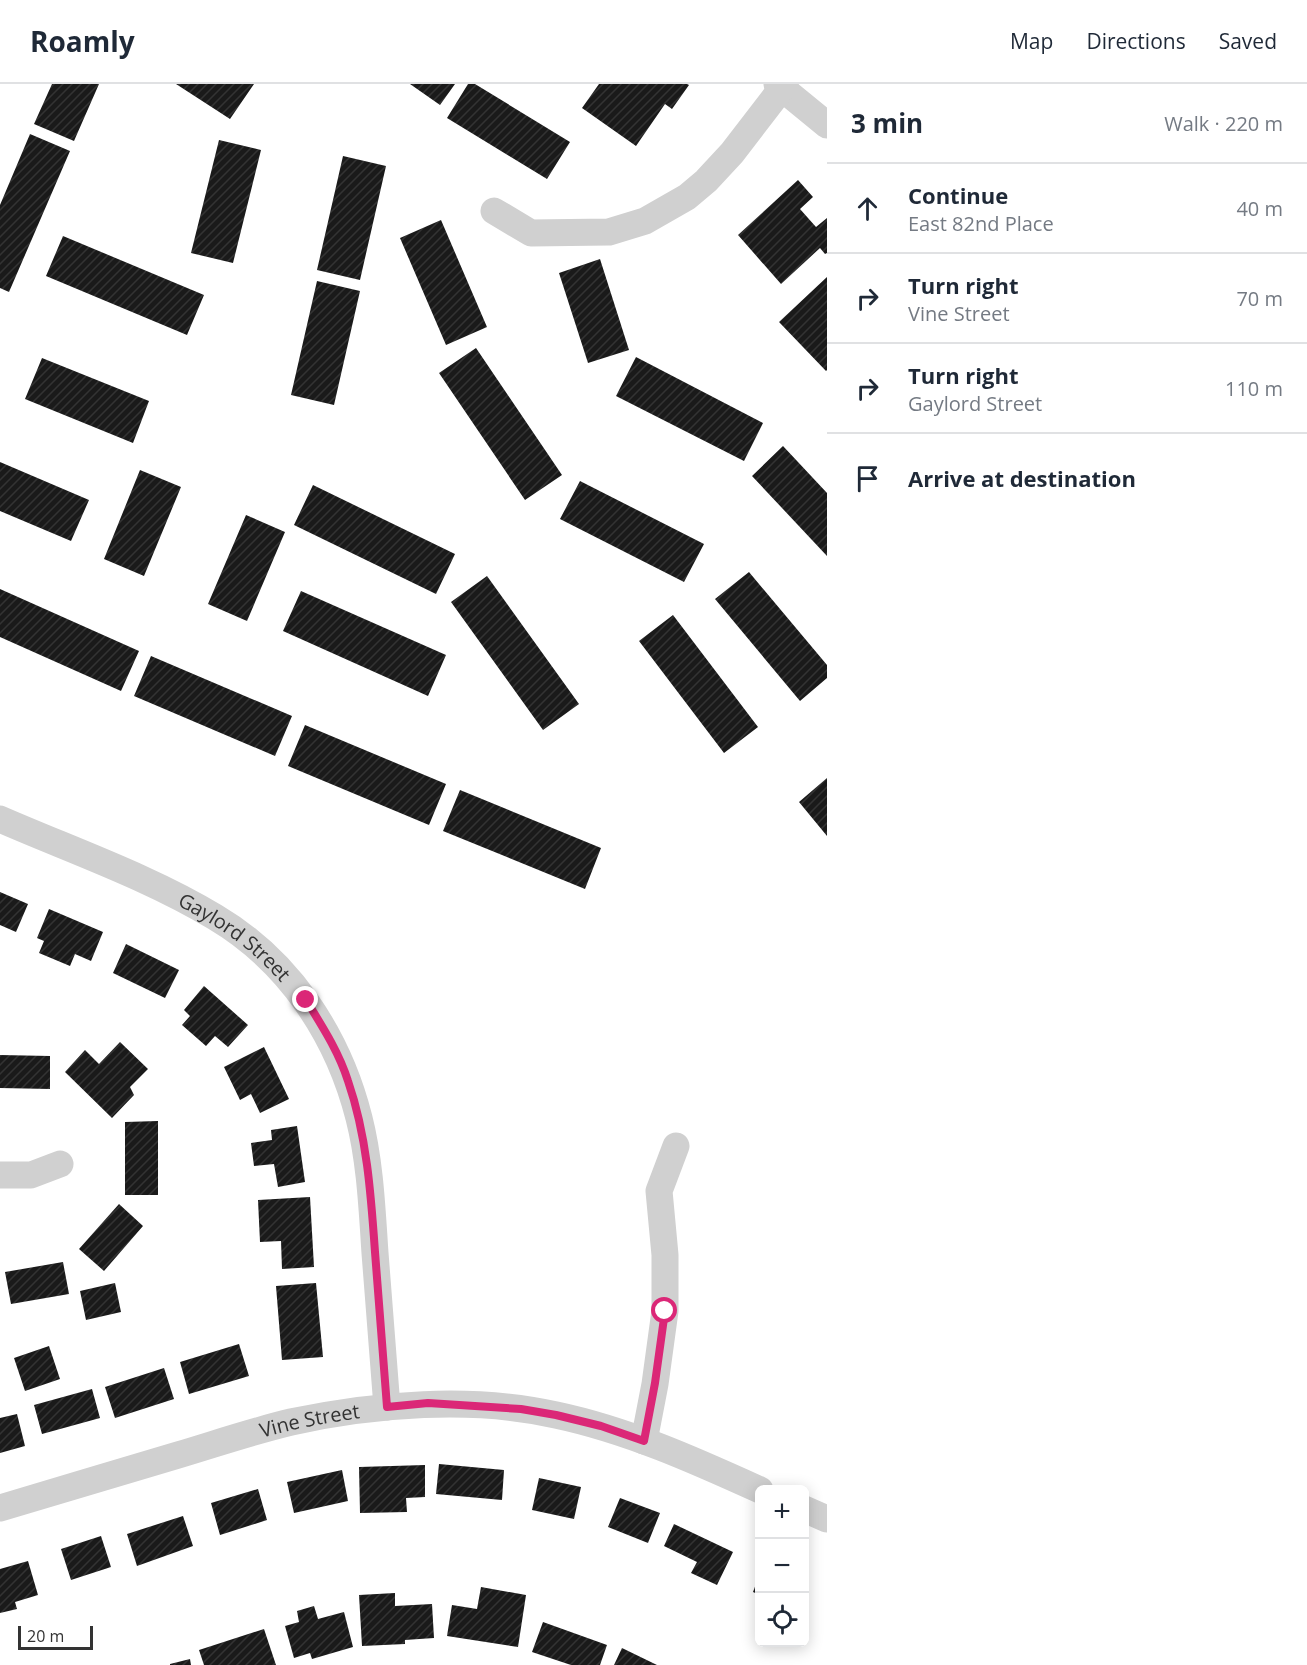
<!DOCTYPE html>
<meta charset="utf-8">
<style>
:root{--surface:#fff;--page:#f2f2f3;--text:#1f2937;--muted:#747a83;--line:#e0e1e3}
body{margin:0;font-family:"Open Sans",sans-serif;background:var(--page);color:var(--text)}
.controls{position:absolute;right:18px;bottom:18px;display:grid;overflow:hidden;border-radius:9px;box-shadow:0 3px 15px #0003}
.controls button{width:54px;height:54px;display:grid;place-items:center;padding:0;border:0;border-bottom:2px solid var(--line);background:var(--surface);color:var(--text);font:30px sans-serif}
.scale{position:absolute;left:18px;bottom:15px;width:75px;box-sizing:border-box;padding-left:6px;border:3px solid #333;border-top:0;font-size:16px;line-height:21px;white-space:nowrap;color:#333;-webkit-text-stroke:4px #fff;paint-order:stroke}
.stop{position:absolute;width:18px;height:18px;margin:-14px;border:4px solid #db2777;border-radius:50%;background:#fff}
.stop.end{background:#db2777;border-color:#fff;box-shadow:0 2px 6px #0008}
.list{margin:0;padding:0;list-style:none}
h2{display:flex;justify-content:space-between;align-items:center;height:78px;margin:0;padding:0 24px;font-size:26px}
h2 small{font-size:20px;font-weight:400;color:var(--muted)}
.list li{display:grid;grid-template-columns:39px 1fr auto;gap:18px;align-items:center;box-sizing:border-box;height:90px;padding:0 24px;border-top:2px solid var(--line)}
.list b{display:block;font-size:22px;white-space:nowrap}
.list p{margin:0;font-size:20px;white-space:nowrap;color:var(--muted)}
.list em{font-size:20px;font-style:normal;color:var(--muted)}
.icon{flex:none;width:33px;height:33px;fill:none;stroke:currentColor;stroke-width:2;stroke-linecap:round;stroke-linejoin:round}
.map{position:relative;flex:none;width:827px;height:1581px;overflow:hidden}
header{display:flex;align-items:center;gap:36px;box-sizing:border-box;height:84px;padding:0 30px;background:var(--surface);border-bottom:2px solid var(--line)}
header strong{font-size:28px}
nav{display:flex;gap:33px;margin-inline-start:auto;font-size:21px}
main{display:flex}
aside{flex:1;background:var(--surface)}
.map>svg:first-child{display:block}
.building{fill:url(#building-hatch)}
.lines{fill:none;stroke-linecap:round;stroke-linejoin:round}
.street{stroke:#d0d0d0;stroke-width:27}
.route{stroke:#db2777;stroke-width:8}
.labels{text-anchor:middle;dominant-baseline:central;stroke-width:6;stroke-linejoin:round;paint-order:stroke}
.street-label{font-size:20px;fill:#333;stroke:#fff}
</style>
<header>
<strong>Roamly</strong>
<nav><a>Map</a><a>Directions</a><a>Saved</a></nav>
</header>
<main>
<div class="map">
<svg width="827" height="1581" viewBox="0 0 827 1581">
<defs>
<pattern id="building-hatch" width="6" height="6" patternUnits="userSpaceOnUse" patternTransform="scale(1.5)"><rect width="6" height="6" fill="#1a1a1a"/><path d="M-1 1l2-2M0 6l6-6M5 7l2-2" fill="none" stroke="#333"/></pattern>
</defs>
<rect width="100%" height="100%" fill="#fff"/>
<path class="building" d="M52,0H99L74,57L34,40Z
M176,0H254L230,35Z
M410,0H455L440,21Z
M468,0H475L570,58L547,95L447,34Z
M599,0H687L689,1L672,25L665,20L636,62L582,24Z
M30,50L70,67L9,208L0,204V121Z
M219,56L261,66L233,179L191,169Z
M343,72L386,82L360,196L317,186Z
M798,96L813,113L800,125L816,143L827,134V169L825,170L820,164L781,200L738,151Z
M441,136L487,243L446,261L400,154Z
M63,152L204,211L187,251L46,192Z
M600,175L629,266L588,279L559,189Z
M827,193V286L826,287L779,238Z
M317,197L360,207L334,321L291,311Z
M476,264L562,391L525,416L439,289Z
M636,273L763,339L744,377L616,312Z
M42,274L149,317L133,359L25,315Z
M783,362L827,409V472L752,392Z
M0,378L89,416L71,457L0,427Z
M140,386L181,403L144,492L104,475Z
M580,397L704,460L684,498L560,435Z
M313,401L455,470L436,510L294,441Z
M246,431L285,448L247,537L208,520Z
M749,488L827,581V594L800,617L715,515Z
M487,492L579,620L543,646L451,518Z
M0,505L139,567L121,607L0,553Z
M301,507L446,571L428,612L283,547Z
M673,531L758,643L724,669L639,557Z
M151,572L292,632L275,672L134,612Z
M305,641L446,700L429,741L288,682Z
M827,694V752L799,718Z
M460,706L601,764L585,805L443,747Z
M0,808L28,820L16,848L0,841Z
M49,825L103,848L91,877L75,870L70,882L39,869L44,857L37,854Z
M126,860L179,886L165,914L113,889Z
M204,902L248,941L228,963L215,952L206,962L182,941L190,932L184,926Z
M120,958L148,985L130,1003L134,1011L112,1034L65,988L85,966L99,980Z
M264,963L289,1015L260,1029L251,1010L240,1016L224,983Z
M0,971L50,972V1005L0,1004Z
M158,1037V1111H125V1038Z
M297,1042L305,1098L278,1103L274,1080L254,1082L251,1059L272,1056L271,1046Z
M310,1113L314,1183L282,1185L281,1157L260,1158L258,1116Z
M119,1120L143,1142L104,1187L79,1165Z
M63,1178L69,1210L11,1220L5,1188Z
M115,1199L121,1228L86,1236L80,1207Z
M316,1199L323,1273L282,1276L276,1202Z
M239,1260L249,1292L189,1310L180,1278Z
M49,1262L60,1295L25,1307L14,1274Z
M164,1284L174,1315L115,1334L105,1303Z
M92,1305L100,1334L42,1350L34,1321Z
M17,1330L25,1362L0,1369V1334Z
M439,1380L504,1386L502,1416L436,1410Z
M425,1381V1413L406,1414L407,1428L360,1429L359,1383Z
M342,1386L348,1417L294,1429L287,1398Z
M539,1394L581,1403L574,1435L532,1426Z
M258,1405L267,1436L220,1451L211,1419Z
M620,1414L660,1429L648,1459L608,1443Z
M183,1432L193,1462L137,1482L127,1450Z
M674,1440L733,1468L717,1501L691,1489L697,1478L664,1462Z
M101,1452L111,1483L71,1496L61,1465Z
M28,1477L38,1511L15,1518L17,1525L0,1529V1485Z
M759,1492H760V1511L753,1508Z
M481,1503L526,1511L518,1563L447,1552L452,1521L477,1525Z
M395,1509V1522L432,1520L434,1554L405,1556V1560L362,1562L359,1511Z
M314,1522L318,1535L344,1528L353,1563L312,1575L310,1569L294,1574L285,1542L299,1538L297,1527Z
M543,1538L607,1561L600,1581H571L532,1568Z
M264,1545L276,1581H204L199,1566Z
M622,1564L657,1581H614Z
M190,1575L191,1581H170V1580Z"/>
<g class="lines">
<g class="street">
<path d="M777,0L827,41"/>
<path d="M494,127L531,149L609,148L645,137L687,113L706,97L732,69L785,0"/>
<path id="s1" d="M0,735C71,766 149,793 215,833C289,877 338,951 359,1034C370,1077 372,1124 375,1169C379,1220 383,1271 387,1323"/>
<path d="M0,1091H31L60,1080"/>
<path d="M644,1357L655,1300L665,1227V1171L659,1107L676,1062"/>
<path id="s2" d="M0,1424C59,1406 119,1389 178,1371C215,1360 253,1347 291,1338C375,1320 472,1312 556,1331C627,1346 694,1376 760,1406"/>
<path d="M804,1425L827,1435"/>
</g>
</g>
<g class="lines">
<path class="route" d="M306,916C322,942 339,968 348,997C367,1052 371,1111 375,1168C379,1220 383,1271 387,1323L428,1319L521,1325L556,1331L601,1342L644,1357L655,1299L665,1227"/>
</g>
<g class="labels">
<g class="street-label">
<text stroke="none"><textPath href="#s1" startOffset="264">Gaylord Street</textPath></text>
<text stroke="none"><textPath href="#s2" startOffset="322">Vine Street</textPath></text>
</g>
</g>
</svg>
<div class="controls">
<button>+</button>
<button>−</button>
<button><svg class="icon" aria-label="locate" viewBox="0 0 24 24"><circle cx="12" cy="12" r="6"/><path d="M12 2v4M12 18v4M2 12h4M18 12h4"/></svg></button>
</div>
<div class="scale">20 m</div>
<div class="stop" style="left:665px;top:1227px"></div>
<div class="stop end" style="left:306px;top:916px"></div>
</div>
<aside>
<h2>3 min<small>Walk · 220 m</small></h2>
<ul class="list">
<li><svg class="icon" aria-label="ahead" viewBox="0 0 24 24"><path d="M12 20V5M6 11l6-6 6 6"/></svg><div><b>Continue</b><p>East 82nd Place</p></div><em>40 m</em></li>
<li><svg class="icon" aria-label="right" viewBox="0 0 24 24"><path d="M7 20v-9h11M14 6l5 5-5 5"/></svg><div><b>Turn right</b><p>Vine Street</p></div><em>70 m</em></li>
<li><svg class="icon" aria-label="right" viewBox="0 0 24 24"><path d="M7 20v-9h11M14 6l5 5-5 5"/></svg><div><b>Turn right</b><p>Gaylord Street</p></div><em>110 m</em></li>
<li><svg class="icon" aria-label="arrive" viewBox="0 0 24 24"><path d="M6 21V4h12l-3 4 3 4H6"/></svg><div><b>Arrive at destination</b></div></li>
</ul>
</aside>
</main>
